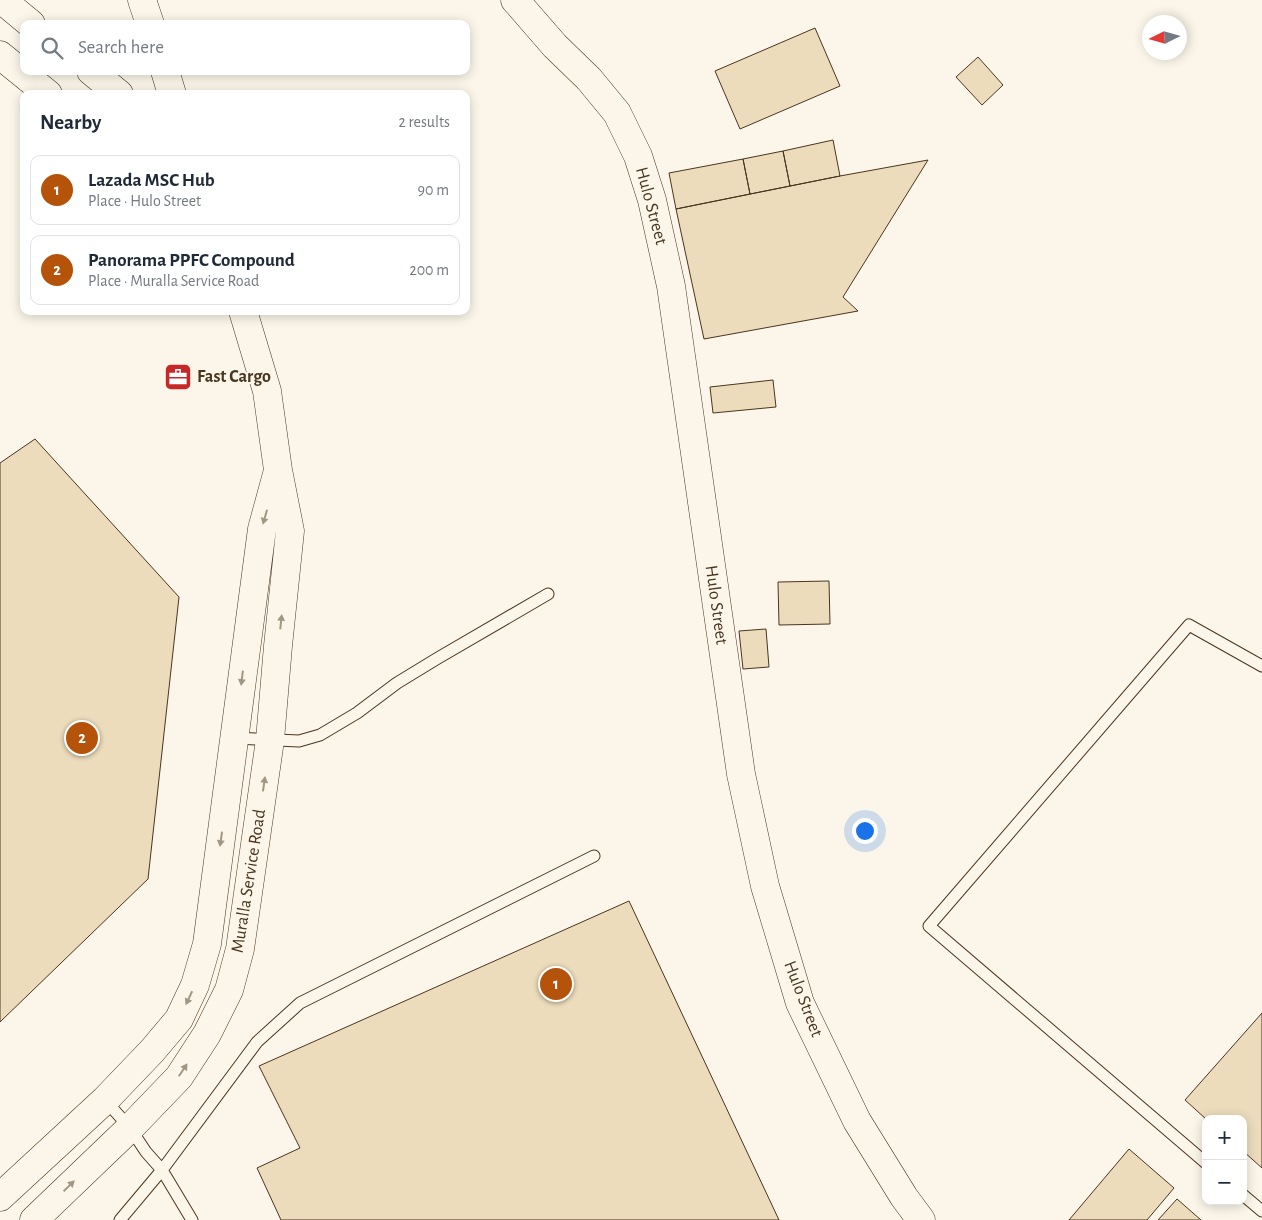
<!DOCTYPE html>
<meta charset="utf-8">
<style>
:root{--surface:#fff;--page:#f6f6f7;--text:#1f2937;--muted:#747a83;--line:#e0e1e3;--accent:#b45309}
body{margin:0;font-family:"Alegreya Sans",sans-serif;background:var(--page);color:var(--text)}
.controls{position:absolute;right:15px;bottom:15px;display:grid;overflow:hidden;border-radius:10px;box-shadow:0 2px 12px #0003}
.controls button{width:45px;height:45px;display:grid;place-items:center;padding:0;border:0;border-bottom:1px solid var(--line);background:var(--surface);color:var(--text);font:25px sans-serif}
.compass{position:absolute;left:1142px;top:15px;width:45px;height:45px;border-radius:50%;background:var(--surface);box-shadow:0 2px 12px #0003;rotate:265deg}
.you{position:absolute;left:864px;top:830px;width:18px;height:18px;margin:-12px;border:4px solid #fff;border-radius:50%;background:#1a73e8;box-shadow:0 0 0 8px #1a73e833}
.badge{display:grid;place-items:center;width:32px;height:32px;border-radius:50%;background:var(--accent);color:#fff;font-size:16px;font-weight:700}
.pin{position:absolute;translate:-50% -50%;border:2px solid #fff;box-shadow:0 1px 5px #0006}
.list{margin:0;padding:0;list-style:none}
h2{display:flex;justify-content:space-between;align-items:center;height:65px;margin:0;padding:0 20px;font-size:21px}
h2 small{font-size:16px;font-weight:400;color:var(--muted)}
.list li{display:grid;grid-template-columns:32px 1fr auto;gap:15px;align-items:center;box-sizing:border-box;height:70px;margin:0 10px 10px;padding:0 10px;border:1px solid var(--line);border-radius:10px}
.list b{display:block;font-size:19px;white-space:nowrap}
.list p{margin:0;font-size:16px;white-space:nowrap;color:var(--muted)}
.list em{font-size:16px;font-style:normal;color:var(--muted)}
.icon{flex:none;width:28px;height:28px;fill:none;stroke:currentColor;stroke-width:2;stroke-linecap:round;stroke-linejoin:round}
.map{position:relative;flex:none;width:1262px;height:1220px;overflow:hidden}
.search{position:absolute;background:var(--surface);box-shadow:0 2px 12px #0003;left:20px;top:20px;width:450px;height:55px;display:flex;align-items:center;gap:12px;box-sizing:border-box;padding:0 18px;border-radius:10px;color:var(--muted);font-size:19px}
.panel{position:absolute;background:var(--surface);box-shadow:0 2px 12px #0003;left:20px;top:90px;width:450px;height:225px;border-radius:10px}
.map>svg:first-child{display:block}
.building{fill:#ecdcbc;stroke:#4a3520}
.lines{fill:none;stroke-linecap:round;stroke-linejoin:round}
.service-casing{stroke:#4a3520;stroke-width:13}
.tertiary-casing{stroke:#4a3520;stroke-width:29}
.service{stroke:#fbf6e9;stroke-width:11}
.tertiary{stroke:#fbf6e9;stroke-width:28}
.oneway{fill:#a29684}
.labels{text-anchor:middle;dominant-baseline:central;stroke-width:4;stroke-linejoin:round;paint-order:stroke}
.street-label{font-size:18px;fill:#4a3520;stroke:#fbf6e9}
.poi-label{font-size:18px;font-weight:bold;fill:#4a3520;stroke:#fbf6e9;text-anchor:start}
</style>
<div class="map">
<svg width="1262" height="1220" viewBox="0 0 1262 1220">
<rect width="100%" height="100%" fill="#fbf6e9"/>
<path class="building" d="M815,28L840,86L740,129L715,71Z
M978,57L1003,85L982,105L956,77Z
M833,140L840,176L790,186L783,151Z
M783,151L790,186L750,194L743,159Z
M743,159L750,194L676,209L669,173Z
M928,160L843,297L858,311L704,339L676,209L840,176Z
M773,380L776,407L713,413L710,387Z
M35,439L179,597L148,879L0,1022V463Z
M829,581L830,624L779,625L778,582Z
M766,629L769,667L743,669L739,631Z
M629,901L779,1220H281L257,1168L300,1148L259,1066Z
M1262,1013V1168L1243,1151V1119H1206L1185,1100Z
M1129,1149L1174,1188L1147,1220H1069Z
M1177,1199L1201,1220H1158Z"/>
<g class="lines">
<g class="service-casing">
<path id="service" d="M234,738L299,741L320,735L357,713L397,683L438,658L548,594
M105,1100L130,1128L146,1152L162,1170L192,1220
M1206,1163L929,926L1189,625L1262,666
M1243,1195L1262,1211
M120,1220L162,1170L257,1042L300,1003L594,856"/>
</g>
<g class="tertiary-casing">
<path id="tertiary" d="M2,0L31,24
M142,0L150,24
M515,0L555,46L589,79L617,113L638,156L652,200L671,286L741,774L765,886L800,1003L857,1121L904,1197L921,1220
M0,55L48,94
M91,71L119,94
M165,71L172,94
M0,1197L105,1100L152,1051L179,1019L195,985L207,944L262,529L277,474
M34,1220L130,1128L179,1077L207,1034L229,990L240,949L270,740L278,646L290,531L278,470L267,391L243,311"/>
</g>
<use href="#service" class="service"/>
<use href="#tertiary" class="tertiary"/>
</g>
<defs><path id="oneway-solid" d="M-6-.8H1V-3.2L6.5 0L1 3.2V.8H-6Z" transform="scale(1.25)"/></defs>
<g class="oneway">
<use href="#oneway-solid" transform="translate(265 517) rotate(106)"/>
<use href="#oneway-solid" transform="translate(281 622) rotate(-84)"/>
<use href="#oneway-solid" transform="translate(242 678) rotate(97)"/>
<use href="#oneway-solid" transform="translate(264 784) rotate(-82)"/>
<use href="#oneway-solid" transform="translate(221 839) rotate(98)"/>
<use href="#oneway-solid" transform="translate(189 998) rotate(115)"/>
<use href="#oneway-solid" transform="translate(183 1070) rotate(-56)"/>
<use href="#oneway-solid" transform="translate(69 1186) rotate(-44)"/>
</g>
<defs>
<g id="office-square" transform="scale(1.4375)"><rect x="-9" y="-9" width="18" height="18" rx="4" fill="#c62828" stroke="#fbf6e9"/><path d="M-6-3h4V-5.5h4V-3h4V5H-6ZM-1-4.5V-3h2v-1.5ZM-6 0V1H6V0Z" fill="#fff"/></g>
</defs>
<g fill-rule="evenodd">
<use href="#office-square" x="178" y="377"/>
</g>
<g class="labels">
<g class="street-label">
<text transform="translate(651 206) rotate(75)">Hulo Street</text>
<text transform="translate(716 605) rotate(82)">Hulo Street</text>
<text transform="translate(249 881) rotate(-81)">Muralla Service Road</text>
<text transform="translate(803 999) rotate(69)">Hulo Street</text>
</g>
<g class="poi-label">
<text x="197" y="377">Fast Cargo</text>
</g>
</g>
</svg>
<div class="controls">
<button>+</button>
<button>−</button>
</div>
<svg class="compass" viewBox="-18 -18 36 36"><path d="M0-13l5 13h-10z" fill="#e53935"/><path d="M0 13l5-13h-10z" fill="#747a83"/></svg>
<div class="you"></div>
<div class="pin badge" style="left:556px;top:984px">1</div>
<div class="pin badge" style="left:82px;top:738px">2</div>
<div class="search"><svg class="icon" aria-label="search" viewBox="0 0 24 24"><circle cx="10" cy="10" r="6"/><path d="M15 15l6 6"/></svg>Search here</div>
<section class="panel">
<h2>Nearby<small>2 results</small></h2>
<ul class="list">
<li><span class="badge">1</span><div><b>Lazada MSC Hub</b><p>Place · Hulo Street</p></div><em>90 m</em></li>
<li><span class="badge">2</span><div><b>Panorama PPFC Compound</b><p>Place · Muralla Service Road</p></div><em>200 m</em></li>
</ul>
</section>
</div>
